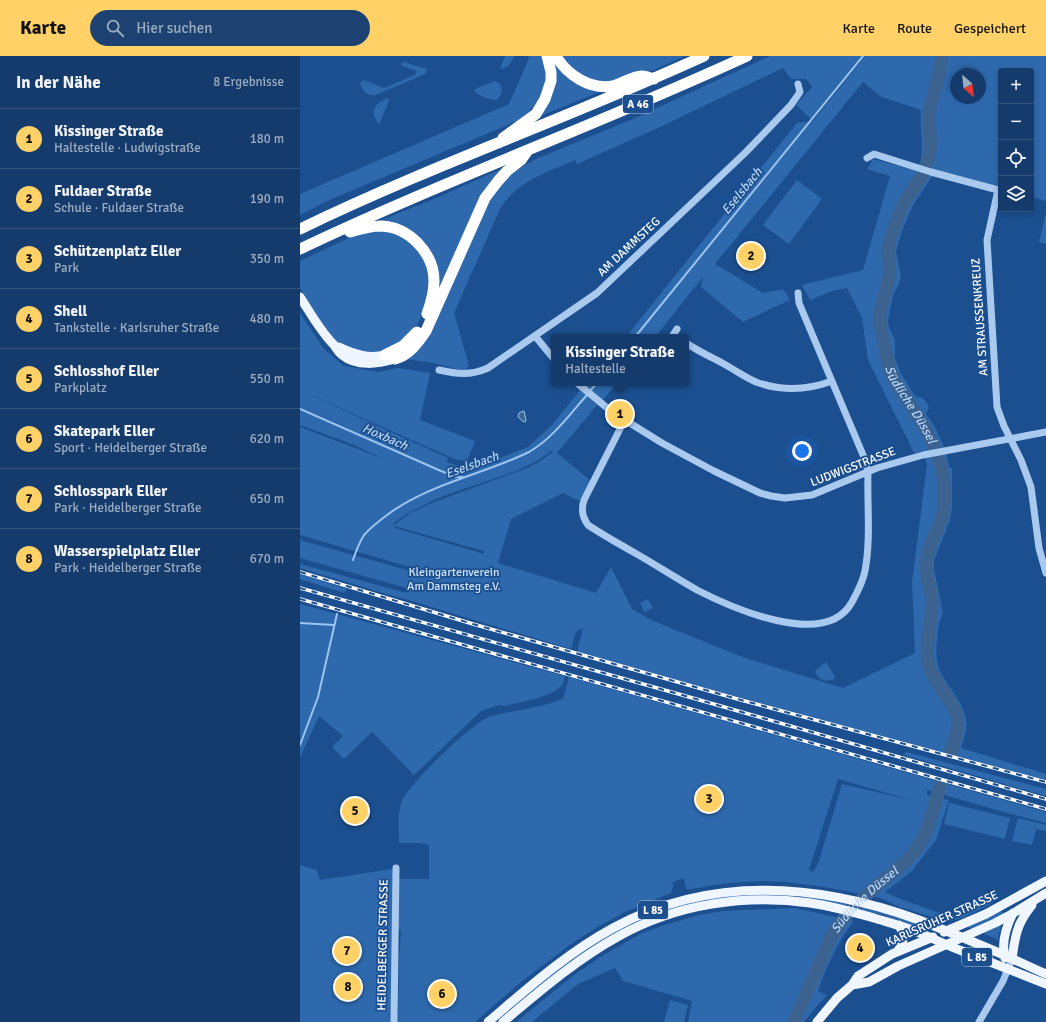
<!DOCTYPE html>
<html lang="de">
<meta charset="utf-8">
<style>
:root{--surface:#143b6b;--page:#1d4271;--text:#f1f3f6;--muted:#9dadc1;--line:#33557e;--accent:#ffd166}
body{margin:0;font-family:Signika,sans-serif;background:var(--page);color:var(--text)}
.controls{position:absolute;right:12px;top:12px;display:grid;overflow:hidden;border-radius:4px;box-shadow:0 2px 6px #0003}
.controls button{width:36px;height:36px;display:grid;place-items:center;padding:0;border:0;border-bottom:1px solid var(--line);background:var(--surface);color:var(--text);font:20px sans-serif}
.compass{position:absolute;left:650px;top:12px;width:36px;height:36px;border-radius:50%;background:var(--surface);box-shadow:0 2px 6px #0003;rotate:153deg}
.you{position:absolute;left:502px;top:395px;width:14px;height:14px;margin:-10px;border:3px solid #fff;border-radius:50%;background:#1a73e8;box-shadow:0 0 0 6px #1a73e833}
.badge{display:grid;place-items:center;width:26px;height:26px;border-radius:50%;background:var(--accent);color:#111;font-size:13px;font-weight:700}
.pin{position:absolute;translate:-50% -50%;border:2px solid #fff;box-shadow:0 1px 4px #0006}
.popup{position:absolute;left:251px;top:278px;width:138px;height:52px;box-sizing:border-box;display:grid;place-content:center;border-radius:4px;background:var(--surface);filter:drop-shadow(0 1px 3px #0005);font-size:13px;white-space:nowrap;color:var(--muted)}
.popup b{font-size:15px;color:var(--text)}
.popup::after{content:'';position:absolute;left:50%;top:100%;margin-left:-8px;border:8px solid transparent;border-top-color:var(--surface)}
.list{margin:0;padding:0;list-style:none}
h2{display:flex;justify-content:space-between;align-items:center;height:52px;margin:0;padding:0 16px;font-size:17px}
h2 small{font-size:13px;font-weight:400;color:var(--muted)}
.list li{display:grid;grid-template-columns:26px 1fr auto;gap:12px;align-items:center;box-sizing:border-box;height:60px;padding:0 16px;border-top:1px solid var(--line)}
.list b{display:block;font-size:15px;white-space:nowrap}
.list p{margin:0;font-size:13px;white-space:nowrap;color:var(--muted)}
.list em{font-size:13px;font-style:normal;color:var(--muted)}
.icon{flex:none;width:22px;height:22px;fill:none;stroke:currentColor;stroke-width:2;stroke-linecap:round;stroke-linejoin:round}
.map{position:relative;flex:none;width:746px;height:966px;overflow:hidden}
header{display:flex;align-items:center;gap:24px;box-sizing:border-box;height:56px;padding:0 20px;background:var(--accent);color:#111}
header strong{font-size:19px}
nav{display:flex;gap:22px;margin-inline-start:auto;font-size:14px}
.search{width:280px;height:36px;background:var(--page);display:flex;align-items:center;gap:10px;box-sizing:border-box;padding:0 14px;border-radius:22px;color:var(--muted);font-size:15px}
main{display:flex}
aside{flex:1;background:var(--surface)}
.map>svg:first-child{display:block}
.green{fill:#2e69ad;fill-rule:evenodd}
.water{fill:#3c6290;stroke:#9cc4f0}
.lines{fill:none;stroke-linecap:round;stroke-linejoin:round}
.stream{stroke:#9cc4f0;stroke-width:2}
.river{stroke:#3c6290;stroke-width:13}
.minor{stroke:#a9c9ee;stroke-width:7}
.major{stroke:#f0f6ff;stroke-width:9}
.highway{stroke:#fff;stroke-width:11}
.rail-casing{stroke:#fff;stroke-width:3.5}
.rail{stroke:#1b4f8f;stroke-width:2;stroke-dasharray:6;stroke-linecap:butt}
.labels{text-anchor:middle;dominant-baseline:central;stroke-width:3.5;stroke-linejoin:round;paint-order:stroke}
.shield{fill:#1b4f8f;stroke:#bbcadd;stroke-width:1}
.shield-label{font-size:11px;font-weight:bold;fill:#fff}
.street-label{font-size:12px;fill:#fff;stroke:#1b4f8f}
.park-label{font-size:12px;fill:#cfe3fa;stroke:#1b4f8f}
.water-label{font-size:13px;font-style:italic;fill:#b5d3f5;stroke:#1b4f8f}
</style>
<header>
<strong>Karte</strong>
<div class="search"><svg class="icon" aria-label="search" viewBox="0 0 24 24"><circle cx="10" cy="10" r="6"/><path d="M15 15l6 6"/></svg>Hier suchen</div>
<nav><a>Karte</a><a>Route</a><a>Gespeichert</a></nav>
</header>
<main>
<aside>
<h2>In der Nähe<small>8 Ergebnisse</small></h2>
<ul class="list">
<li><span class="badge">1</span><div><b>Kissinger Straße</b><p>Haltestelle · Ludwigstraße</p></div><em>180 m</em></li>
<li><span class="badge">2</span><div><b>Fuldaer Straße</b><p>Schule · Fuldaer Straße</p></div><em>190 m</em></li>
<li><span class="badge">3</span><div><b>Schützenplatz Eller</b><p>Park</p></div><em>350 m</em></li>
<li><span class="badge">4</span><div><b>Shell</b><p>Tankstelle · Karlsruher Straße</p></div><em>480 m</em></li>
<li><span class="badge">5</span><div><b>Schlosshof Eller</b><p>Parkplatz</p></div><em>550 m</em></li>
<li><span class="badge">6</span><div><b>Skatepark Eller</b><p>Sport · Heidelberger Straße</p></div><em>620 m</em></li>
<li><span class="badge">7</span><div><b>Schlosspark Eller</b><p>Park · Heidelberger Straße</p></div><em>650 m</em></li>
<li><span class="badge">8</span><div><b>Wasserspielplatz Eller</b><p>Park · Heidelberger Straße</p></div><em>670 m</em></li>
</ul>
</aside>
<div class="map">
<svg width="746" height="966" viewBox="0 0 746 966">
<rect width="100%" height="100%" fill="#1b4f8f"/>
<path class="green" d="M205,0H214C212,7 207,13 200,13Z
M228,0H242C251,29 242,48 217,65L27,145L0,159V138L209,48L229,2Z
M249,0L302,35L238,61L245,51Z
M262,0H385L354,14L321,25L299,27L277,18Z
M470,0H562L511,63L496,49L512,31L506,23H491L483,12L360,71L277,108L275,104C246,117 217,125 200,153L154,257L169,310L164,315L133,307L106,303L185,148L200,127L220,112L238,102L333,63Z
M565,0H746V145L731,141V15H701V133L619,110C625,91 619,73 621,54L581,41L563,26L415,208L463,237L483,233L490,244L443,266L401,231L403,221L355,281H326L497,67L513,65ZM656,18H680V42H656Z
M104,6L126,13L127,16L125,18L76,39C66,40 64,36 60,28L62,25L64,24L84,32L115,19L117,15L102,10L101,8Z
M195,25L200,28C203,34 202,39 197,44C190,44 179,40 174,35L177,32Z
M88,42L89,44L80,67H78C69,54 76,47 88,42Z
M573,103L633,119L612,151L602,175L596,195L601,220L598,230L593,239L588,265L589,271L595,284V302L600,316L615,340C624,342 626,344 629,352L626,358L635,371L644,391L614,397L568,304L562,262L547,232L532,235L510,244L502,229L563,214L590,120L567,113Z
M201,113L204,115L127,267L118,278L131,253V200L79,165L134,143Z
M497,124L522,143L489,188L463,169Z
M746,156V188L739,186Z
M80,174L94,176L107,183L123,201L130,224L127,247L121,261L115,273L95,291L72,298L47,293L37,286L20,267L0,232V205L49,182L64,176Z
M0,257L24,293L44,310L78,316L98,312L130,317L120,364L175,385L167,405H192L228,391L253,368L280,334L297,349L257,397L291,425L279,445L263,437L211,463L198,507L296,537L311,511L332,553L351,564L445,602L543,632L615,597L612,526L627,409L625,401L646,398L650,412H652V451L650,464L634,505V512L643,558C638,567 638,575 637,585C632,625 658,630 666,662C668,671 664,683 661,692L746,718V724L504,659L277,596L283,572L276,576L271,593L105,543L93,540L0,512V508L107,537L110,533L0,502V484L114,516L113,512L0,479V371L87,404L49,387L0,369ZM4,336C55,358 106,382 157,404L166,405L167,408L159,410L147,406L148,402ZM251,395L253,396L239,406L227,412L129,448L110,457L94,469V467C124,444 161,434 196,422C216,415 235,408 251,395ZM94,470L184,495V498L95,472Z
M287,327H317L302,345L284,330Z
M0,518L47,533L44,537L0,523Z
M348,543L353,552L344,556L340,547Z
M0,548L265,620C264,623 264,626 262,629C253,641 220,646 205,650L199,649L181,655L114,719L72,676L44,703L32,691L43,680L19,660L0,702Z
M526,606L535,621L534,623C526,626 518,625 515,615Z
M269,621L746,756V767L711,758L627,734V739L649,744L636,784L611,816L585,836L603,844L648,860L661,857L686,847H693L664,861L648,866L600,851L580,842L557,837L525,831L486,826L462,825L428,827L391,833H386L384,822L371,827L374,828L371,837L325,856L299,870L271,888L221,926L175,966H98L99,904L101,875L96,870L99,823H129V789L120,787H99C99,773 97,758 102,745C109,728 172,667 189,661C214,654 239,652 263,643ZM538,723L611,744L542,728L518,808L513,816L509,814Z
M606,696L746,733V740L604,699Z
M649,747L710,762L705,783L644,768Z
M718,762L746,769V775L736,773L732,789L712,785Z
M0,809L17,814L20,824L92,813L94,817L92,966H0Z
M461,837L527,843L548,848L546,850L480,840L355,860L215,951L198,966H193L263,909L309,878L354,857L405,842Z
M495,852L554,865C537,886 527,910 518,935L527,939L517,950L504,966H388L392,945L323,925L315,912L278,928L232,966H216L274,919L300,901L340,878L364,869L399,859L423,855Z
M562,852H566L615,867L614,870L584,859L571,857L561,854Z
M701,855L703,856L702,859L672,873L667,871Z
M701,869L698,884L683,877Z
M672,891L693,900L695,903L668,894Z
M370,944L388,949L384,966H364Z"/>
<path class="water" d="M224,355L226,365L224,366L218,361L219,357Z"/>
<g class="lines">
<path class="stream" d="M335,281L563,0
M290,335L297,327
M0,353L141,415L157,421H163
M53,504C56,495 59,487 64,479C71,471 79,465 87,459C130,427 182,419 229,396C253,382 269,359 287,339
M0,567L34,569
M0,689L18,641L37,558"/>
<g class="river">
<path id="s1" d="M642,0L639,18L631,48L629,64L631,88L629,102L622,120L606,143L596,167L590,183L588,194L590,217L580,257V268L589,311L592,320C609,349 631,374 640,407C645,423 646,445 642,461C638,475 630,487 627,501C624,516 631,531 632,546C632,564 627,581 627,598C628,626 656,643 658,666C658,676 653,687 651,696"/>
<path id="s2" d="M494,966L531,881C545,857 566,839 587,821C598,813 608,804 616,794C629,776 634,748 641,728"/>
</g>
<path class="minor" d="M567,102L574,98L631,116L698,134L687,184L697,351L704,370L721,404L731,431L739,492L746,517
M235,280L254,303
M376,281L373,279L377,273
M386,287C398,295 411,301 424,308C435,314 445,321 456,326C481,335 508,334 532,325
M139,314C157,318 170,320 188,312L297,237L446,96L491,49L500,36L498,28
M277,327L312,356L362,387L414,415L460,437L471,440L485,442L512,439L577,412L623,399L746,376
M326,365L321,371L284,444C281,453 282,461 288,469C303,479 319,488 335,497C356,509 376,522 397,534C432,552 526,594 552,546C557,537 563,525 565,515C571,483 567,448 568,416L566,406L499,247L498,237
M94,966L96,812
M679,966L703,925L712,903"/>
<path class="major" d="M0,241C11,258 20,275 34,289C36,292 38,296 42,299C57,311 77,308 95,303
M39,291C54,298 68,303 85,299
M644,876L686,858L746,825
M597,896C605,885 605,880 599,869
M705,902C701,887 706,871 713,857
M712,903C715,880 717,867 732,849
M552,929L569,926L598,910L695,867L712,858L746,837
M188,966C228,932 267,897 313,872C410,819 518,827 619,864C647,875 676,887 704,899C718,905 732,912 746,918
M203,966C240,935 277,903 319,880C377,848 444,838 510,847C532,850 553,856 574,862C587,866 599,869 612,874C629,880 645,889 662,895C690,906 718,917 746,928
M517,966L537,942L552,929L558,920L592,898L633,881"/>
<path class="highway" d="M256,0C267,19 290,34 313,30C321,28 335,19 342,20C346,20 350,22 354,23
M203,82L236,58L245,43L251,25V16L247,0
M0,173C132,109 271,61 404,0
M50,176C60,173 70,170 81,170C109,171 134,197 134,225C134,236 131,247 127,258
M0,193C147,123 300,68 447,0
M85,299L103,290L117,276
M95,303C109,299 118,287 126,275L185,142L198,125L207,115L221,104L228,94"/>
<g class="rail-casing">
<path id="rail" d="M0,516L173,568L441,644L746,726
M0,532L375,637L746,743
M0,543L746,753"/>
</g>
<use href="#rail" class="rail"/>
</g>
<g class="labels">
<g class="shield">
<rect x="323" y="39" width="30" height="18" rx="3"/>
<rect x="338" y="845" width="30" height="18" rx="3"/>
<rect x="662" y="892" width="30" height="18" rx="3"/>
</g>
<g class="shield-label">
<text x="338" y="48">A 46</text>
<text x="353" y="854">L 85</text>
<text x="677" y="901">L 85</text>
</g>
<g class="street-label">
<text transform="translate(329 191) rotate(-43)">AM DAMMSTEG</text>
<text transform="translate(680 261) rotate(-94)">AM STRAUSSENKREUZ</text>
<text transform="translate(553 411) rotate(-21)">LUDWIGSTRASSE</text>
<text transform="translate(642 863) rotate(-24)">KARLSRUHER STRASSE</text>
<text transform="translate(83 889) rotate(-89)">HEIDELBERGER STRASSE</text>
</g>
<g class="park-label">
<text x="154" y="516">Kleingartenverein<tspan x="154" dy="14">Am Dammsteg e.V.</tspan></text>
</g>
<g class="water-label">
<text transform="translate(442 135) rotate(-51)">Eselsbach</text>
<text stroke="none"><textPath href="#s1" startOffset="368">Südliche Düssel</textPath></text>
<text transform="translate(85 381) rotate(24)">Hoxbach</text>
<text transform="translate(172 409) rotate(-20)">Eselsbach</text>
<text stroke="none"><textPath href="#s2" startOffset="143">Südliche Düssel</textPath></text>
</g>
</g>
</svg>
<div class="controls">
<button>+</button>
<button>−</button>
<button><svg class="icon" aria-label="locate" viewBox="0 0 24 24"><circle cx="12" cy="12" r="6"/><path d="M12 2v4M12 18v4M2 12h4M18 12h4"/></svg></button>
<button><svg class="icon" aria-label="layers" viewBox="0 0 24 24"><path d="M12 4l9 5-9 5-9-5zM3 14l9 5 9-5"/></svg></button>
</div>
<svg class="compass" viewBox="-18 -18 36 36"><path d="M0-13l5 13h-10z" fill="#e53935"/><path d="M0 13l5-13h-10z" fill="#9dadc1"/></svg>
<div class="you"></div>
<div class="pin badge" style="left:320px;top:358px">1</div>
<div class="popup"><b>Kissinger Straße</b>Haltestelle</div>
<div class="pin badge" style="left:451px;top:200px">2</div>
<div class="pin badge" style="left:409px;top:743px">3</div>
<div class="pin badge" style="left:560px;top:892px">4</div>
<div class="pin badge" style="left:55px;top:755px">5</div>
<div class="pin badge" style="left:142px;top:938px">6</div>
<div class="pin badge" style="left:47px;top:895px">7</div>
<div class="pin badge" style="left:48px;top:931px">8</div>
</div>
</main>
